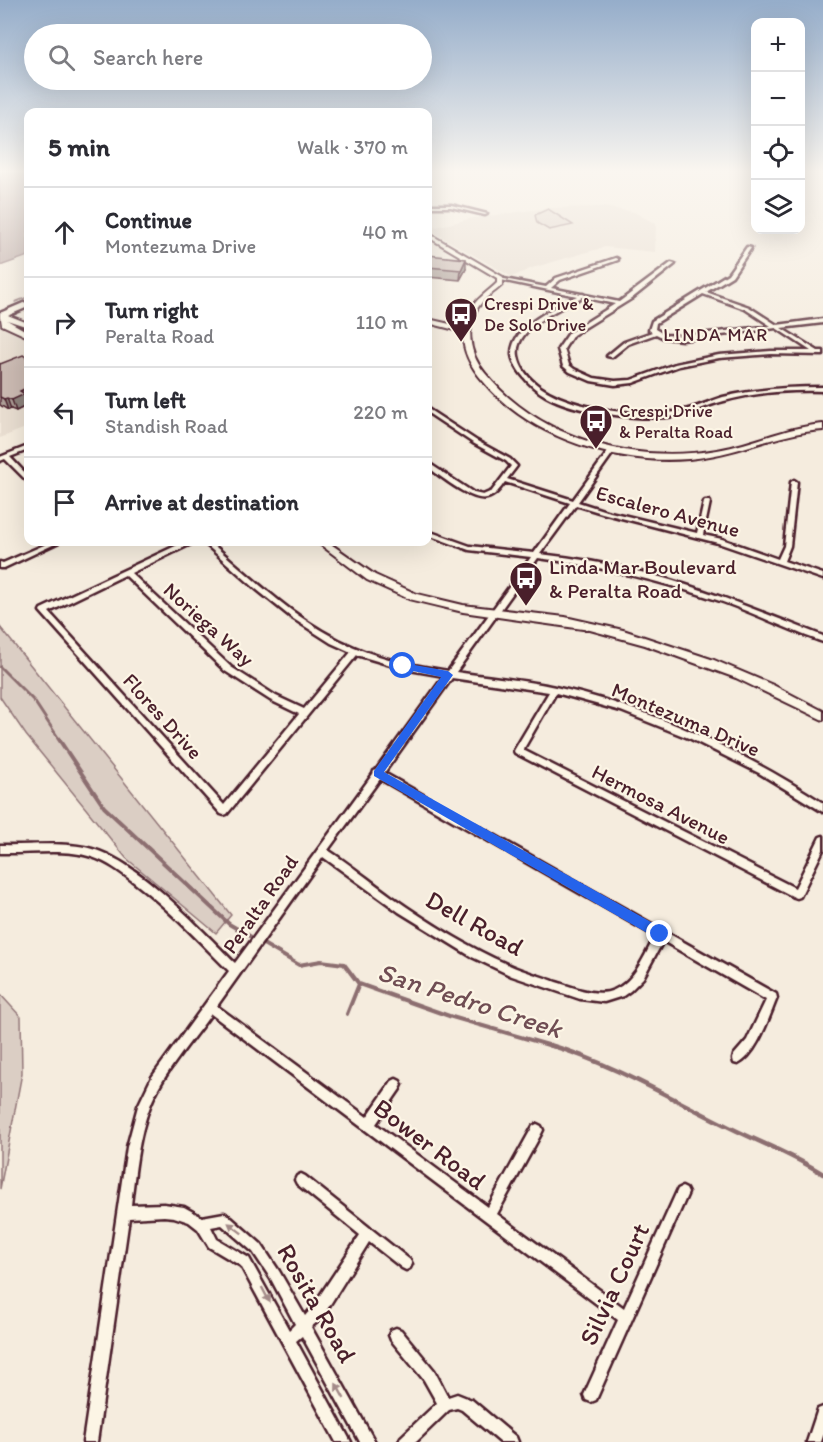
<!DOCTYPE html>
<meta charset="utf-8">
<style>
:root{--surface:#fff;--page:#f2f2f3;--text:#2b2b33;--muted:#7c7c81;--line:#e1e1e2}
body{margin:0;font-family:Itim,sans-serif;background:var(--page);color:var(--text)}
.controls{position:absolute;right:18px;top:18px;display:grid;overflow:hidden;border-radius:12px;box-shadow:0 6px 24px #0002}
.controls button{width:54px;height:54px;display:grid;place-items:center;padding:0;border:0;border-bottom:2px solid var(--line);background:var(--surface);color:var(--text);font:30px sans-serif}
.stop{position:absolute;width:18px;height:18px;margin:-14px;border:4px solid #2563eb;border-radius:50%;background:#fff}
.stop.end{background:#2563eb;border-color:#fff;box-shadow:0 2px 6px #0008}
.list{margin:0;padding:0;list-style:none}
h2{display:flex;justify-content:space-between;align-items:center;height:78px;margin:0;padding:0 24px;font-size:26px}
h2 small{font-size:20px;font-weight:400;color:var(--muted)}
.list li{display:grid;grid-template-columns:39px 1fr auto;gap:18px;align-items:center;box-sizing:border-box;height:90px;padding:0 24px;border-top:2px solid var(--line)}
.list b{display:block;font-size:22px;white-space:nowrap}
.list p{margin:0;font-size:20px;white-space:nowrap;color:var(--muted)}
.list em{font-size:20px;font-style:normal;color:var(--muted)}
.icon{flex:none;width:33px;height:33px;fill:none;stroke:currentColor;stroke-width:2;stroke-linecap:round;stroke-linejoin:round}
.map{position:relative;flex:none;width:823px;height:1442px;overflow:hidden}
.search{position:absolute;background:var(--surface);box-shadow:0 6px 24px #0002;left:24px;top:24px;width:408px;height:66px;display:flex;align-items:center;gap:15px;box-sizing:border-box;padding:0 21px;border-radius:33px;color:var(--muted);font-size:22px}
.panel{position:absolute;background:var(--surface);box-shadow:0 6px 24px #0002;left:24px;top:108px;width:408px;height:438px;border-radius:12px}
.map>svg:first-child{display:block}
.built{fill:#e8ddd0}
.green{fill:#dbcec4;stroke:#927678;stroke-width:1.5}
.water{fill:#b8a39e;stroke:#8c6e70;stroke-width:1.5}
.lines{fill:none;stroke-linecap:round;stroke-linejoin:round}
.stream-far3{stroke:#8c6e70;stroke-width:1.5}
.stream-far2{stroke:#8c6e70;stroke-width:3}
.stream-far1{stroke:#8c6e70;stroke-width:4}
.stream{stroke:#8c6e70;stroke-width:4.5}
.street-casing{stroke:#4a1f2b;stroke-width:5}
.secondary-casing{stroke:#4a1f2b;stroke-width:4}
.highway-casing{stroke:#4a1f2b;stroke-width:5}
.street{fill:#fcf5e5;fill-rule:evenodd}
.secondary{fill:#fcf5e5;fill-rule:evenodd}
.highway{fill:#fcf5e5;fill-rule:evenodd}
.wall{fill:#ae9f98;stroke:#4a1f2b;stroke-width:1.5}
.shaded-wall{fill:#8d827c;stroke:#4a1f2b;stroke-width:1.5}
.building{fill:#cab9b1;stroke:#4a1f2b;stroke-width:1.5}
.oneway{fill:#a38a88}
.route{fill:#2563eb}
.labels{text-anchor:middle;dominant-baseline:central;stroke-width:4.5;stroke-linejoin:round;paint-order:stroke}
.far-poi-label{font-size:18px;fill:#4a1f2b;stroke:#fcf5e5;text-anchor:start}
.far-neighbourhood-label{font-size:18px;letter-spacing:1.5px;fill:#4a1f2b;stroke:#fcf5e5}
.street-label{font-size:21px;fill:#4a1f2b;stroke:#fcf5e5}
.poi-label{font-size:21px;fill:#4a1f2b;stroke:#fcf5e5;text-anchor:start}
.near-street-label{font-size:26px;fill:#4a1f2b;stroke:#fcf5e5}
.near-water-label{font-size:27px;font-style:italic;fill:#704d53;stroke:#fcf5e5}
</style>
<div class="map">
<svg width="823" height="1442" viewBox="0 0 823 1442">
<rect width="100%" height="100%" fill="#f5ecde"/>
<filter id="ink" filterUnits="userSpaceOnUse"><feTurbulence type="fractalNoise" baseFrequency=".0167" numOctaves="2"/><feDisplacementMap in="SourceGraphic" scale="12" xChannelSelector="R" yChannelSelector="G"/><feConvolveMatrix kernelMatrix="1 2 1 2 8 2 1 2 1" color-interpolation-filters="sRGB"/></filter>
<g filter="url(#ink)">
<path class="built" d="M603,207L634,212L656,224L655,252L605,247L532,268L512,277L428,229L473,218L548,208Z
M0,324L28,336V427L0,438Z"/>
<path class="green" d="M548,209L573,225L549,230L537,223L535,215Z
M0,627L231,915L216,933L126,858L26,735L0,697Z
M0,994L21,1017L22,1073L0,1189Z"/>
<path class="water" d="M0,170H28V256L0,266Z"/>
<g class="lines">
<path class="stream-far3" d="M15,302L28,297"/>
<path class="stream-far2" d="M0,667L34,701L59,739"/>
<path class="stream-far1" d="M58,738L104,807L229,924L299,965L321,961L344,964L359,984L452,1017L555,1047
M243,951L253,938
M347,1014L359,984"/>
<path class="stream" d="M550,1045C611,1063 668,1097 725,1125C758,1142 792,1154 823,1174"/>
<g class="street-casing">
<path id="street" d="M428,205H451L487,214L485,215L451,207H428Z
M747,247L751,248L732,276L706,292L749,307L777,325L823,319V323L781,328L818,351H823V355L771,354L719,358L679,366L633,383L615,385L591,381L570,372L563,366L558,349L569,333L615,304L582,297C562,308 513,328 518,356C527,407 634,418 675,412C692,410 707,402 723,397C756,389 789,387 823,387V391C789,390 756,392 724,401C708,405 692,413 676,416C642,421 576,413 546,396C537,391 529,384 522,375C518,370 513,362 512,355C510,326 557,307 577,296L501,280H499V278L546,287L556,278L616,258L618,259V260L560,280L551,288L581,294H583L585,295L619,302L671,263L675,264L631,299L573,335L564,349L569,365L574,369L594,378L615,381L631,380L675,364L719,355L771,351H811L776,328L682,340L664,338L656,334L628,344L612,357L607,356L624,342L652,332L649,330L652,321L728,274ZM703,294L745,309L771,326L682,336L665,335L655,329L656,323Z
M428,409L477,441L510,459L517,466L507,479L573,500L610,449H614L615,450L578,502L606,511L697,533L704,502L705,501H709L710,502L703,535L722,539L778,559L784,546L791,482L794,480L797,482L790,546L784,561L823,574V579L718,543L602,513L576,505L540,554C577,558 614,565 649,574C709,590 766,614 823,636V642C788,630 755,613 720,601C661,581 600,566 538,558L456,672C489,677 523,680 555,687C651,708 741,750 823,803V812L759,773L691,739L621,711L556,693L523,750L795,888L820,837L823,836V850L800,897L797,898L794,897L515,753L514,751L515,749L549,692L452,678L384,773L776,994L777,998C769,1017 757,1055 738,1064L734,1063L733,1059L734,1055L747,1040L766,1000L663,941L643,978L630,991L623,996L604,1002L580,999L512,976L472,957L399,912L323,857L217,1006L367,1117L392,1081L396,1079L400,1081L402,1085L400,1089L376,1124L488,1207L533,1126L537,1124L541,1126L543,1130L541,1134L497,1214L624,1308L678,1189L682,1187L686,1189L688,1193L596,1400L591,1402L586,1400L584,1395L618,1320L211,1014C191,1042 162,1075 150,1106C138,1137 135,1172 131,1205L164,1204L184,1207L202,1217L224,1213L228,1215L261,1244L279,1271L305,1316L311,1309L360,1235L297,1184L295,1180L297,1176L301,1174L305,1176L410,1260L412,1264L410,1268L406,1270L402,1268L369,1242L321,1319L311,1327L375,1442H360L302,1336L296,1341L351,1442H336L241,1266L209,1247L198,1229L189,1222L174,1217L164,1216L129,1218L97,1442H83L127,1147L138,1106L152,1077L229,971C199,941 169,909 135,883C122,873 108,862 92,857C65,848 29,854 0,853V845C30,846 63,841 92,849C140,862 199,928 235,963L373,774L374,771L376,770L444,676L404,669L357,655L227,814L224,815L221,814L40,611L41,609L184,542H192L191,544L131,573L231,667L276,696L304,709L351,652L331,643L292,618L256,589L203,542H210C255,580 299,624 354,647C384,660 416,666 448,671L531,557L469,550L428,535V531L470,546L534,553L570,503L505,482C500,489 495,496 487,498C472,502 440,476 428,467V463L430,464L474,493L483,495L492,491L511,466L506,461L473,443L428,413ZM125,575L225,671L270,700L299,714L224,805L49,612ZM380,779L655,936C645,955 635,981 614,990C597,998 573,987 556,982C541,976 524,972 509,965C467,947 428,922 391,896C370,881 350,864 328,850ZM222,1225L253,1252L271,1279L295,1324L289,1330L249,1258L217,1239L211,1227Z
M28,446V450L10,457L28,476V481L26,480L5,459L0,461V457Z
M51,542H59L4,568H0V562L3,563Z
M396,1328L401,1330L434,1370L448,1397L457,1394L472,1400L516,1437L518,1442H500L462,1410L457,1408L449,1410L416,1442H399L401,1437L437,1403L424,1380L391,1340L389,1335L391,1330Z
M823,1407V1436L821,1442H807L818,1409Z"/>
</g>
<g class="secondary-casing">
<path id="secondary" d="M428,233L503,277V284C497,291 488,295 482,302C464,323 468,353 485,373C539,440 634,464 717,450C753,444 786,427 823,424V430C777,433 736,455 689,459C618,465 529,438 483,381C471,367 462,351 463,332L428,323V319L463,327C469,303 481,298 497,283V278L428,237Z
M0,312L28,323V327L7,320L28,332V337L2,325Z
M317,542H328L375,575L417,594L463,605L565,617L623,630L714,660L773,685L823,711V720L736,678L645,645L590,630L463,612L409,599L367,580Z"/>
</g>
<g class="highway-casing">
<path id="highway" d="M28,301V307L0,319V313Z"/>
</g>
<use href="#street" class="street"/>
<use href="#secondary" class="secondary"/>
<use href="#highway" class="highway"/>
</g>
<path class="wall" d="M428,255L466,269L460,280L428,277Z
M0,364L27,400L28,405L16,411L11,409L8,410L0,405Z"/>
<path class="shaded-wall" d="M466,259V269L460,280L461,270Z
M28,387V400H27L28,405L16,411L12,400L20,391Z
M7,398L11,409L8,410L4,399Z"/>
<path class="building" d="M428,255L466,259L461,270L428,267Z
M23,355L28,358V387L20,391L25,394L12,400L7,398L4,399L0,397V364Z"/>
<defs><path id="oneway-solid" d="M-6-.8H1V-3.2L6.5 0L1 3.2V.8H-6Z" transform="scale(1.5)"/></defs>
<g class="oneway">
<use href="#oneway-solid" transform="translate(235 1228) rotate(-143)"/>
<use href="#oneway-solid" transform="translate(266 1295) rotate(62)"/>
<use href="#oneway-solid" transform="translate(340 1391) rotate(-119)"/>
</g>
</g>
<linearGradient id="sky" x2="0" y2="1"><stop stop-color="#95adca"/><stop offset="0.46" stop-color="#faf6f0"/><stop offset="1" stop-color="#faf6f0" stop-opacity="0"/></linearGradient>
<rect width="823" height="372" fill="url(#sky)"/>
<path class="route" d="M403,663L448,671L453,675L384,772L665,930V938H656L374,776V771L441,677L399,668L398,666Z"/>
<defs>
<g id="bus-pin" transform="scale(1.725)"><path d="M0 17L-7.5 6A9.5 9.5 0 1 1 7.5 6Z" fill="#4a1f2b" stroke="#fcf5e5"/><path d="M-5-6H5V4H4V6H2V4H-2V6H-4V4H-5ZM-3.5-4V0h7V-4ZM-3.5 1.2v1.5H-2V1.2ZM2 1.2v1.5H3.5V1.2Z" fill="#fff"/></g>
</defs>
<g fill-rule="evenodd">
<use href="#bus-pin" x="461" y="314"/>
<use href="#bus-pin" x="596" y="421"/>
<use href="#bus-pin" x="526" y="578"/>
</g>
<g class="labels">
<g class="far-poi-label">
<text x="484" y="304">Crespi Drive &amp;<tspan x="484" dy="21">De Solo Drive</tspan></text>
<text x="619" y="411">Crespi Drive<tspan x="619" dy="21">&amp; Peralta Road</tspan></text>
</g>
<g class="far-neighbourhood-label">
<text x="716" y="335">LINDA MAR</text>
</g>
<g class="street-label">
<text transform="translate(668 511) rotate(15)">Escalero Avenue</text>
<text transform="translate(209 624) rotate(42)">Noriega Way</text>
<text transform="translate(163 716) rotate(48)">Flores Drive</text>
<text transform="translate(686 719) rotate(23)">Montezuma Drive</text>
<text transform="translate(661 804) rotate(27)">Hermosa Avenue</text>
<text transform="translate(260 904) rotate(-55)">Peralta Road</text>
</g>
<g class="poi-label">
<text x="549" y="566">Linda Mar Boulevard<tspan x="549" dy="24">&amp; Peralta Road</tspan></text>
</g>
<g class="near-street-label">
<text transform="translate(475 923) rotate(29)">Dell Road</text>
<text transform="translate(430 1144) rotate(37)">Bower Road</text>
<text transform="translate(614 1284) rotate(-65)">Silvia Court</text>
<text transform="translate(317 1303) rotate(60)">Rosita Road</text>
</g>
<g class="near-water-label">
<text transform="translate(470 1000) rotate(18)">San Pedro Creek</text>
</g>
</g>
</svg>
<div class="controls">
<button>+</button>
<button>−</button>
<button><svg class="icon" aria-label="locate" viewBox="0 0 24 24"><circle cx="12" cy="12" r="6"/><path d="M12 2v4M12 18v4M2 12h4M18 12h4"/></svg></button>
<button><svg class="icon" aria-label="layers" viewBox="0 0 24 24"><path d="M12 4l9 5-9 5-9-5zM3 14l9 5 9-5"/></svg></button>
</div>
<div class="stop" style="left:403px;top:666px"></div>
<div class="stop end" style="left:660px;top:934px"></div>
<div class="search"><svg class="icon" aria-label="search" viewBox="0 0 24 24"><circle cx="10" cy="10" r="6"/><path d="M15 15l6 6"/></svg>Search here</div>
<section class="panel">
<h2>5 min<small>Walk · 370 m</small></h2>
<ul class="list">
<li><svg class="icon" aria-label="ahead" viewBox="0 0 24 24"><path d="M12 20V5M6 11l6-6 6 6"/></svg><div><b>Continue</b><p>Montezuma Drive</p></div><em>40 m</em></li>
<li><svg class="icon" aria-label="right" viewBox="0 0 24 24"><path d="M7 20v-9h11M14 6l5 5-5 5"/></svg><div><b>Turn right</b><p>Peralta Road</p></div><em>110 m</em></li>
<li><svg class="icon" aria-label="left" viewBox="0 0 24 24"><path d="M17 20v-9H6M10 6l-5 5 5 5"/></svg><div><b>Turn left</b><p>Standish Road</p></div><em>220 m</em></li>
<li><svg class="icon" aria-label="arrive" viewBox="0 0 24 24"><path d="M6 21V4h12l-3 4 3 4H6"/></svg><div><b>Arrive at destination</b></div></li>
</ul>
</section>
</div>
